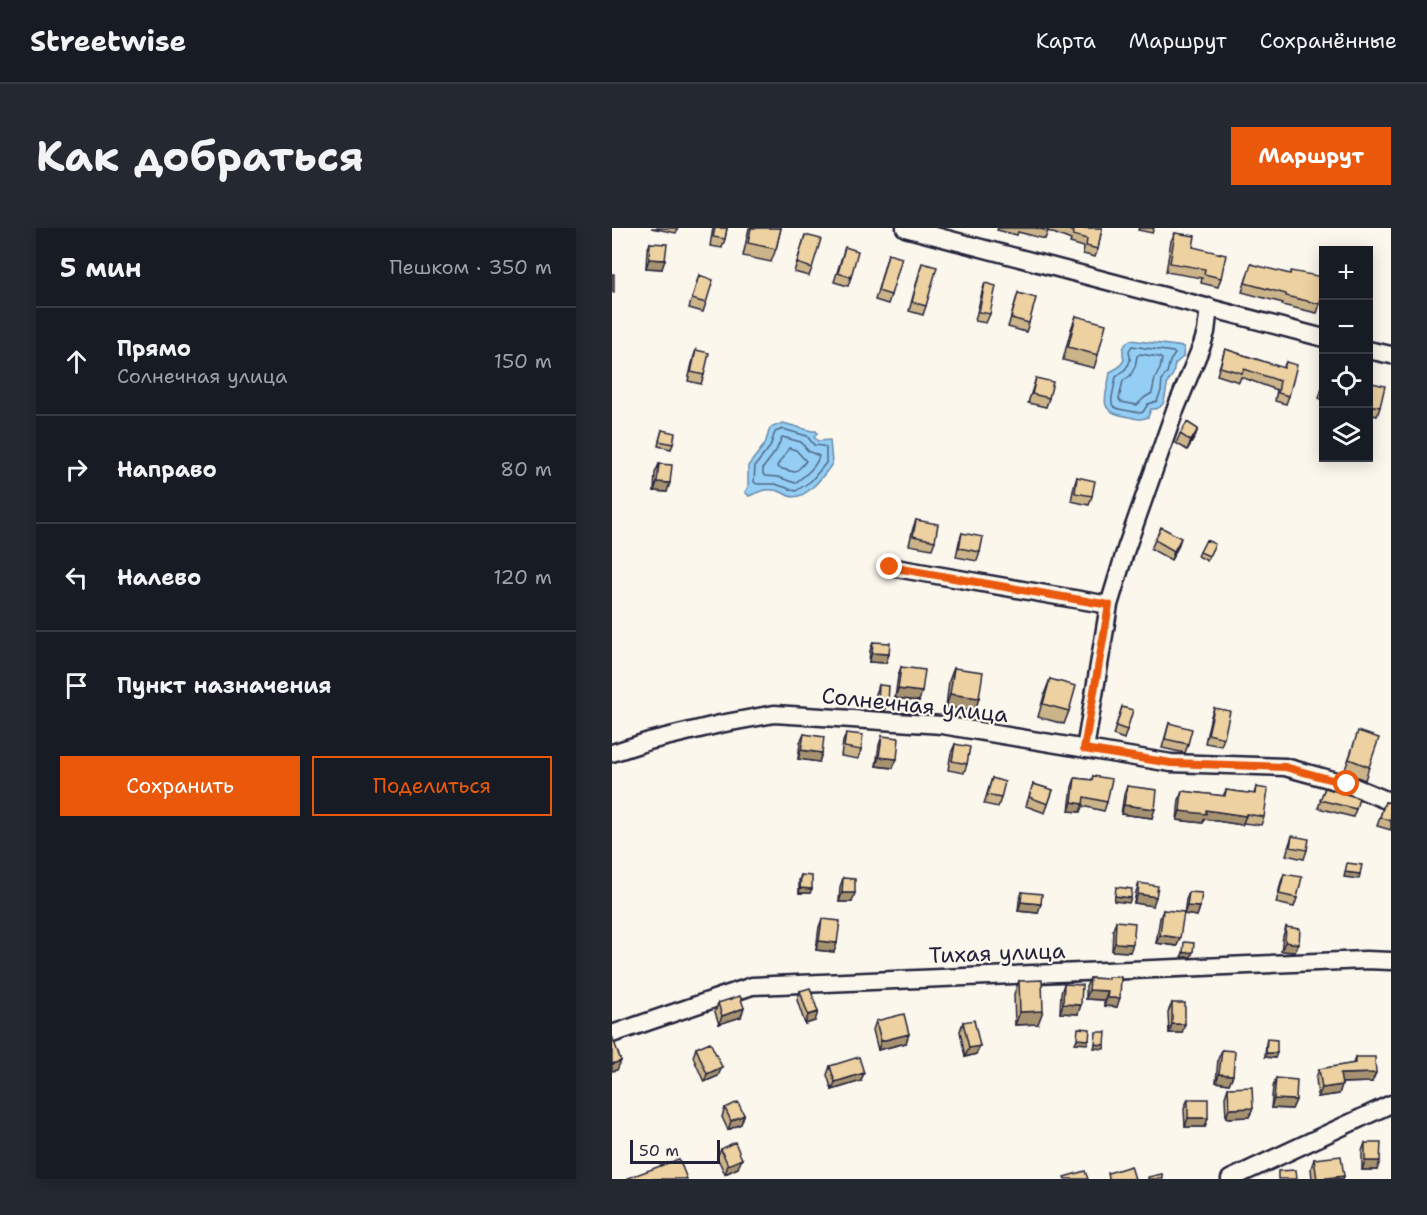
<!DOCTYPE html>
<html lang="ru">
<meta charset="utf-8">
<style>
:root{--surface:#171b24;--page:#242831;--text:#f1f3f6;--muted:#9ea1a6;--line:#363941;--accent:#ea580c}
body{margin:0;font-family:"Shantell Sans",sans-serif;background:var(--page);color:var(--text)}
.controls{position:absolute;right:18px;top:18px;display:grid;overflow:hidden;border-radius:0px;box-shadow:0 3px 15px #0003}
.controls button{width:54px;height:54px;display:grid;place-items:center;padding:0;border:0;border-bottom:2px solid var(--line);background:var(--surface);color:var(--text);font:30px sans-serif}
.scale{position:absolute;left:18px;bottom:15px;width:90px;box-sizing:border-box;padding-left:6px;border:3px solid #22223b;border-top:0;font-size:16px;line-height:21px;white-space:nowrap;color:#22223b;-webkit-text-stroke:4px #fbf7ec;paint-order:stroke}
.stop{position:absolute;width:18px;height:18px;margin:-14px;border:4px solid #ea580c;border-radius:50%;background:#fff}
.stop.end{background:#ea580c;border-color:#fff;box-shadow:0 2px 6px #0008}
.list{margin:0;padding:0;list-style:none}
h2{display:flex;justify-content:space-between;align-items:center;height:78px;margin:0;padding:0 24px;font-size:26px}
h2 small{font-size:20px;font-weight:400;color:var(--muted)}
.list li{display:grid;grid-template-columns:39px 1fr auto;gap:18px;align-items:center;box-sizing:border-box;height:108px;padding:0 24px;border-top:2px solid var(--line)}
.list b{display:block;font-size:22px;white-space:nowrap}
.list p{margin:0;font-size:20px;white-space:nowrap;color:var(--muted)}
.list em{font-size:20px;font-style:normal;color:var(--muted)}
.actions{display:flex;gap:12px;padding:18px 24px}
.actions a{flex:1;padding:14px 0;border:2px solid var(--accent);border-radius:0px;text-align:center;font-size:21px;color:var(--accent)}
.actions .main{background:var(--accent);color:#fff}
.icon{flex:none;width:33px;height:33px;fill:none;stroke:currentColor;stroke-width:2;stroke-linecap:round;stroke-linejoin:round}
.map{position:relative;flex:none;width:779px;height:951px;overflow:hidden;border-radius:0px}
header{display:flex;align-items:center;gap:36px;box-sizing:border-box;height:84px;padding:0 30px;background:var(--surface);border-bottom:2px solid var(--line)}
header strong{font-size:28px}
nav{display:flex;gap:33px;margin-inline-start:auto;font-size:21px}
.intro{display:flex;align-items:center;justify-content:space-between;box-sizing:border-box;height:144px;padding:0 36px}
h1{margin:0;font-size:42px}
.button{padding:15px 27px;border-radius:0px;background:var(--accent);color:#fff;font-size:21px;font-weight:700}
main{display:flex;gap:36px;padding:0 36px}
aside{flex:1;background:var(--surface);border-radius:0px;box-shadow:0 3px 15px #0003}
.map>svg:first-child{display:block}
.water{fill:#94cef4;stroke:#6689aa;stroke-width:1.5}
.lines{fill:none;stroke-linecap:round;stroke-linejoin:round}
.shore{stroke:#506785;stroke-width:1.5}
.minor-casing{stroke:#22223b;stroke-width:21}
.minor{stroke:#fbf7ec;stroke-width:16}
.wall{fill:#ccb48a;stroke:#22223b;stroke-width:1.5}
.shaded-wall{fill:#a69271;stroke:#22223b;stroke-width:1.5}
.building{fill:#edd1a1;stroke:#22223b;stroke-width:1.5}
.route{stroke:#ea580c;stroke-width:8}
.labels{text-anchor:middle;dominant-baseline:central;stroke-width:4.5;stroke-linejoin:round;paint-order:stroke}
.street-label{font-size:22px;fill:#22223b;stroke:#fbf7ec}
</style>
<header>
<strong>Streetwise</strong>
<nav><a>Карта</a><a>Маршрут</a><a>Сохранённые</a></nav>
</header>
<div class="intro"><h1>Как добраться</h1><a class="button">Маршрут</a></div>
<main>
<aside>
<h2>5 мин<small>Пешком · 350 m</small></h2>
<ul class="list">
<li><svg class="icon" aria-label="ahead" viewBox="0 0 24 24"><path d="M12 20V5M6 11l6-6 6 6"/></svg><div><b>Прямо</b><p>Солнечная улица</p></div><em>150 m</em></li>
<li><svg class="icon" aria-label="right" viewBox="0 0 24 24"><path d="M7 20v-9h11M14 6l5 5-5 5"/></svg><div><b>Направо</b></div><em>80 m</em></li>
<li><svg class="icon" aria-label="left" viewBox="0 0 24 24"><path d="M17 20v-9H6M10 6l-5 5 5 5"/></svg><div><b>Налево</b></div><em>120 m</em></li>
<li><svg class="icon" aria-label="arrive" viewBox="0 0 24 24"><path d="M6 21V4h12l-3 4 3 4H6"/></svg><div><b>Пункт назначения</b></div></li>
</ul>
<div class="actions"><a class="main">Сохранить</a><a>Поделиться</a></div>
</aside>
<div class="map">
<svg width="779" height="951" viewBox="0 0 779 951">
<rect width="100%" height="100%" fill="#fbf7ec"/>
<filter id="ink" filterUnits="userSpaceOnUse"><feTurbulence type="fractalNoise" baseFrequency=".0167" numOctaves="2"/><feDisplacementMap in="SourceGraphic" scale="12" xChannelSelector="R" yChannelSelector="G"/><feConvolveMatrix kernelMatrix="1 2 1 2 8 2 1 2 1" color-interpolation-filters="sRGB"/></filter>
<g filter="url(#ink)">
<path class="water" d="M518,112L572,119L571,129L563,136C562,139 562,143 561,146C560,149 557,151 556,154C552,165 556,182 539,181L536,189C526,193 523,190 513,188C482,183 496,166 498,144L507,139L512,132C510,123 510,118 518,112Z
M171,195L200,203H204L205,205L202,209L206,213L218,212L220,236C212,247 193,274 177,268C174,267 172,265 169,264C156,259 149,263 137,268L133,264L136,259V238L153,216L158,200Z"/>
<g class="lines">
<path class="shore" d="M520,118L561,124L563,126L558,133L555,145L550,151L549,163L545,173L536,176L531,184L528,185C493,179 498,182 504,149C509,145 517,140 518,132C519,124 514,125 520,118Z
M528,126L547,129L550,131L548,141L543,150L540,165L532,170L525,177L509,174L507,171L511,153L518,148L523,139L525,128Z
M171,201L195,208L202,217L211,218L214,220V235L199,253L184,263L163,256H145L142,254L143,238L158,219L163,204Z
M170,209L189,214L196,223L207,228C204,240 192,248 183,255L166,249L153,248L151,246V240L164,223Z
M177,220L184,222L194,233L188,240L182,244L167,240L165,238Z"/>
<g class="minor-casing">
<path id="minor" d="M293,0L712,110
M756,122L779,127
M278,339L497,377
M473,521L497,377L514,321L562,185L590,117L594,104L597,79
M0,525L37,513L108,496L162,486L210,489L330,497L559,535L673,539L735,556L779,574
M0,806L140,758L754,732L779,733
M618,951L779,876"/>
</g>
<use href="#minor" class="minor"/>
</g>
<path class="wall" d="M39,0H66L64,5Z
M101,0H115L113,11L110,20L98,18Z
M137,0H169L164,21L159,34L131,28Z
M386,0H490L486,21L483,29L471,26L472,19L458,15L459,12L436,3L433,11L406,4L405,7L385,2Z
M527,0H542L540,5L526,2Z
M563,5L581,19L609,50L606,59L589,55L590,50L554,44L559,13Z
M193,7L200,40L197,48L182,44Z
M38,15L50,41L34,40L35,23Z
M233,19L239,49L236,58L222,54Z
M276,26L279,67L276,76L263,72Z
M310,35L314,78L311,87L297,83Z
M639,36L708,76L705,85L670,77L671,75L630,64Z
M87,47L94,75L91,84L77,80Z
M373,55L378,86L374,95L363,93L370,64Z
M406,65L417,95L414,104L396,99Z
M464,88L486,127L482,140L451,132L459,101Z
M613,121L671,140L674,134L677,168L674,176L663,173L665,162L629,149L627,154L605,147Z
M84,122L92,147L89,156L76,153L81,131Z
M424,150L437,170L434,179L416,175Z
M756,154L768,179L765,188L756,186Z
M711,157V172L707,170Z
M50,202L61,216L59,221L46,218Z
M568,206L583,209L575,222L564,215Z
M47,236L55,264L42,263L43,245Z
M465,249L480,268L477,277L459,273L462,258Z
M304,292L323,313L320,321L297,317L301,300Z
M350,305L368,324L365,333L344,329L347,314Z
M543,312L566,319L559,332L539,321Z
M601,320L595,333L586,328L588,324Z
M261,414L277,426L274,435L257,434L258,423Z
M289,439L307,473L283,470L286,448Z
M342,440L363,483L334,479L337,453Z
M438,451L457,483L452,496L426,489L433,464Z
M267,457L276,474L273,483L263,482L264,466Z
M510,479L515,502L512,511L501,507Z
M602,480L612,510L609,518L593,515L599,488Z
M557,495L576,516L573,525L550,520Z
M234,505L249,522L246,531L229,528L231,514Z
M192,506L210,525L207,534L186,531L188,515Z
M270,508L281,540L264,538L267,517Z
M343,516L355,536L352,545L336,542L339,525Z
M742,516L757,539L753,552L732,544Z
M481,548L495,574L492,583L470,578L468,584L457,583L460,559L463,550L480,552Z
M380,550L389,570L386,579L372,576Z
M421,556L441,562L433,585L414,578Z
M515,558L540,590L509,586L512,567Z
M644,559L652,589L649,597L631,595L630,597L592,591L591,595L565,592L567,572L570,563L611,568L614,562L642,566Z
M713,560L744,581L741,589L706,580Z
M773,574L779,575V602L765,598Z
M680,608L695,622L692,631L674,627L677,617Z
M672,646L685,670L682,679L664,675L669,654Z
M189,647L198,665H187V652Z
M231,650L240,674H227L228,659Z
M527,655L541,678L522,675L524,664Z
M410,664L426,685L406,683L407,673Z
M577,664L588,679L585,688L572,686L574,672Z
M551,682L565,718L544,715L548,690Z
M210,691L225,715L222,724L204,722L207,699Z
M504,693L518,724L500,723L501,702Z
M674,699L683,724L669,723L671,708Z
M496,749L505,779L492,778V772L474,771V759L478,750L496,751Z
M407,753L426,796L403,797L402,766Z
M452,756L466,786L448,785L449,765Z
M188,763L203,793L193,796L185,772Z
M106,775L129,789L107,796L103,784Z
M560,775L570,805H557L556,784Z
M264,793L294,815L266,822L261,802Z
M351,794L364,826L353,829L348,803Z
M655,811L663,830L653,829L654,815Z
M84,820L106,848L92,854L81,829Z
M610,822L621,847L617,856L604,854L606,831Z
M743,829L760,854L730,855L727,866L706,869L704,850L707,841L741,836Z
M218,838L249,853L220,862L215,847Z
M664,850L684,872L680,881L659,880L661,859Z
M616,860L641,880L637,889L614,890L613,869Z
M576,871L593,899H573L572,880Z
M113,880L132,887L129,896L116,902L110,889Z
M753,915L765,942H750V923Z
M109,921L126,940L113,946L105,929Z
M702,931L732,948L731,951H700L699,940Z"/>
<path class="shaded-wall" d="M37,31L53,32L50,41L34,40Z
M586,201L583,209L575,222L579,213Z
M45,254L58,255L55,264L42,263Z
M569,310L566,319L559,332L562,323Z
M260,425L277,426L274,435L257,434Z
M286,461L310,464L307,473L283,470Z
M338,466L367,470L363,483L334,479Z
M266,473L276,474L273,483L263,482Z
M189,522L210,525L207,534L186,531Z
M267,529L285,531L281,540L264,538Z
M460,574L471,576L468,584L457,583Z
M512,577L543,581L540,590L509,586Z
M594,582L634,588L630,597L592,591L591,595L565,592L568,583Z
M733,644L748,646L747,651L732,649Z
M188,660L200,661L198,665H187Z
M230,665H243L240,674H227Z
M526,666L544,669L541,678L522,675Z
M503,668L519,670L517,675L502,673Z
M409,674L429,676L426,685L406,683Z
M575,678L588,679L585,688L572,686Z
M548,707L568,710L565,718L544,715Z
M207,713L225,715L222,724L204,722Z
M673,714L687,716L683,724L669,723Z
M503,715L521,716L518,724L500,723Z
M581,724L579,729H569L571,725Z
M477,762L496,763L492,772L474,771Z
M495,770H508L505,779L492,778Z
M451,776L469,777L466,786L448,785Z
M132,780L129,789L107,796L110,788Z
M431,783L426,796L403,797L408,784Z
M206,784L203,793L193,796L196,787Z
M560,796H573L570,805H557Z
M297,806L294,815L266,822L269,813Z
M465,811L477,812L475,816L463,815Z
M483,816L493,817L492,821L482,820Z
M368,818L364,826L353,829L357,820Z
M654,825H665L663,830L653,829Z
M9,833L5,842L0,843V836Z
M110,839L106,848L92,854L95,846Z
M252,845L249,853L220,862L223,854Z
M764,845L760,854L725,855L728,846Z
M607,846L621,847L617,856L604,854Z
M730,857L727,866L706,869L710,860Z
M662,871L684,872L680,881L659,880Z
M641,880L637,889L614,890L617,881Z
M132,887L129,896L116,902L119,893Z
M576,890H596L593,899H573Z
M130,931L126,940L113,946L116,937Z
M753,933H768L765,942H750Z
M732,948L731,951H706Z"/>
<path class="building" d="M103,0H115L113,11L101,9Z
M139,0H169L164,21L136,15Z
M424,0H437L436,3Z
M452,0H490L486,21L474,18L475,11L461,7L462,4Z
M563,5L583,8L581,19L614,27L609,50L592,46L593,41L558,35Z
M193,7L209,11L200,40L185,35Z
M38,15L55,16L53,32L37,31Z
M233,19L246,23L239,49L226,45Z
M276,26L290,30L279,67L266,63Z
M310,35L325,39L314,78L300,74Z
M639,36L678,46L679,43L711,49V61L708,76L674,68V66L633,55Z
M0,46H2V64H0Z
M87,47L101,52L94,75L80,71Z
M373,55L384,58L378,86L367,84Z
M406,65L424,70L417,95L399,90Z
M464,88L494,96L486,127L456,119Z
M613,121L672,140L674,134L685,137L677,168L666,165L668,153L632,141L630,145L608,139Z
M84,122L97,125L92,147L79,144Z
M424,150L441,154L437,170L420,166Z
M756,154L773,158L768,179L756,177Z
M575,194L586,201L579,213L568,206Z
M50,202L63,205L61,216L47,213Z
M47,236L60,237L58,255L45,254Z
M465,249L483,253L480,268L463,265Z
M304,292L326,296L323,313L301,308Z
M549,299L569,310L562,323L543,312Z
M350,305L371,309L368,324L347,320Z
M594,312L603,316L597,328L588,324Z
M261,414L278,415L277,426L260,425Z
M289,439L313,442L310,464L286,461Z
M342,440L371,444L367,470L338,466Z
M438,451L464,458L457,483L431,476Z
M267,457L277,458L276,474L266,473Z
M510,479L521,482L515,502L504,498Z
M602,480L618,483L612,510L596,506Z
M557,495L580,501L576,516L553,511Z
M746,503L767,510L757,539L737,531Z
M234,505L251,507L249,522L232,519Z
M192,506L212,509L210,525L189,522Z
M270,508L287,510L285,531L267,529Z
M343,516L358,519L355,536L340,533Z
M481,548L500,551L495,574L472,569L471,576L460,574L463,550L480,552Z
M380,550L393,554L389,570L375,567Z
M421,556L441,562L436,576L417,569Z
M515,558L545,562L543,581L512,577Z
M644,559L656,561L652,589L634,586V588L594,582V586L568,583L570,563L613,568L614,562L643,566Z
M713,560L747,570L744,581L708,572Z
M773,574L779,575V593L768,589Z
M680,608L697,611L695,622L678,619Z
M735,635L750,637L748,646L733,644Z
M672,646L690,649L685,670L667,666Z
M189,647L200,648V661L188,660Z
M231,650L243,651V665H230Z
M527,655L546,658L544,669L526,666Z
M504,659L520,661L519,670L503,668Z
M410,664L430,666L429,676L409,674Z
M577,664L590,665L588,679L575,678Z
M551,682L572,684L568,710L548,707Z
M210,691L228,693L225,715L207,713Z
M504,693L523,695L521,716L503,715Z
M674,699L688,701L687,716L673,714Z
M572,714L582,715L581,724L571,725Z
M496,749H509L508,770H495L496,763L477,762L478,750L496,751Z
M430,752L431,783L408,784L407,753Z
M452,756L470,757L469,777L451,776Z
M198,760L206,784L196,787L188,763Z
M128,768L132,780L110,788L106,775Z
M560,775H573V796H560Z
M292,786L297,806L269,813L264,793Z
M362,792L368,818L357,820L351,794Z
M466,800L478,801L477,812L465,811Z
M484,804H494L493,817L483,816Z
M0,808L9,833L0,836Z
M655,811L665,812V825H654Z
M98,814L110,839L95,846L84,820Z
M610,822L623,823L621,847L607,846Z
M247,829L252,845L223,854L218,838Z
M743,829H763L764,845L728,846L730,857L710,860L707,841L743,835Z
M664,850L685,852L684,872L662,871Z
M640,859L641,880L617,881L616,860Z
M576,871H596V890H576Z
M126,874L132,887L119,893L113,880Z
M123,914L130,931L116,937L109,921Z
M753,915H769L768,933H753Z
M729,928L732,948L705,951L702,931Z
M67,931L75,951H17L16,950Z
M519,938L523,951H497L496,945Z
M684,942L685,951H666V943Z
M473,943L476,951H453L452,949Z
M550,946L551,951H536V949Z"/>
</g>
<g class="lines" filter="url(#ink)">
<path class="route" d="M278,339L497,377L472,521L559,535L673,539L735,556"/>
</g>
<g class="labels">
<g class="street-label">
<text transform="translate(303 477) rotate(6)">Солнечная улица</text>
<text transform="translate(385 725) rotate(-2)">Тихая улица</text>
</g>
</g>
</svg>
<div class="controls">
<button>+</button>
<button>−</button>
<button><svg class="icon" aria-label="locate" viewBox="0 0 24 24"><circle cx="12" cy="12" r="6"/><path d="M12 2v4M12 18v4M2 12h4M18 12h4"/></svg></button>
<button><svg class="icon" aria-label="layers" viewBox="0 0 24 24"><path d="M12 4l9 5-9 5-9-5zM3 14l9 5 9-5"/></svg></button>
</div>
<div class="scale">50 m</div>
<div class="stop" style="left:735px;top:556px"></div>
<div class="stop end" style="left:278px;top:339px"></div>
</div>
</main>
